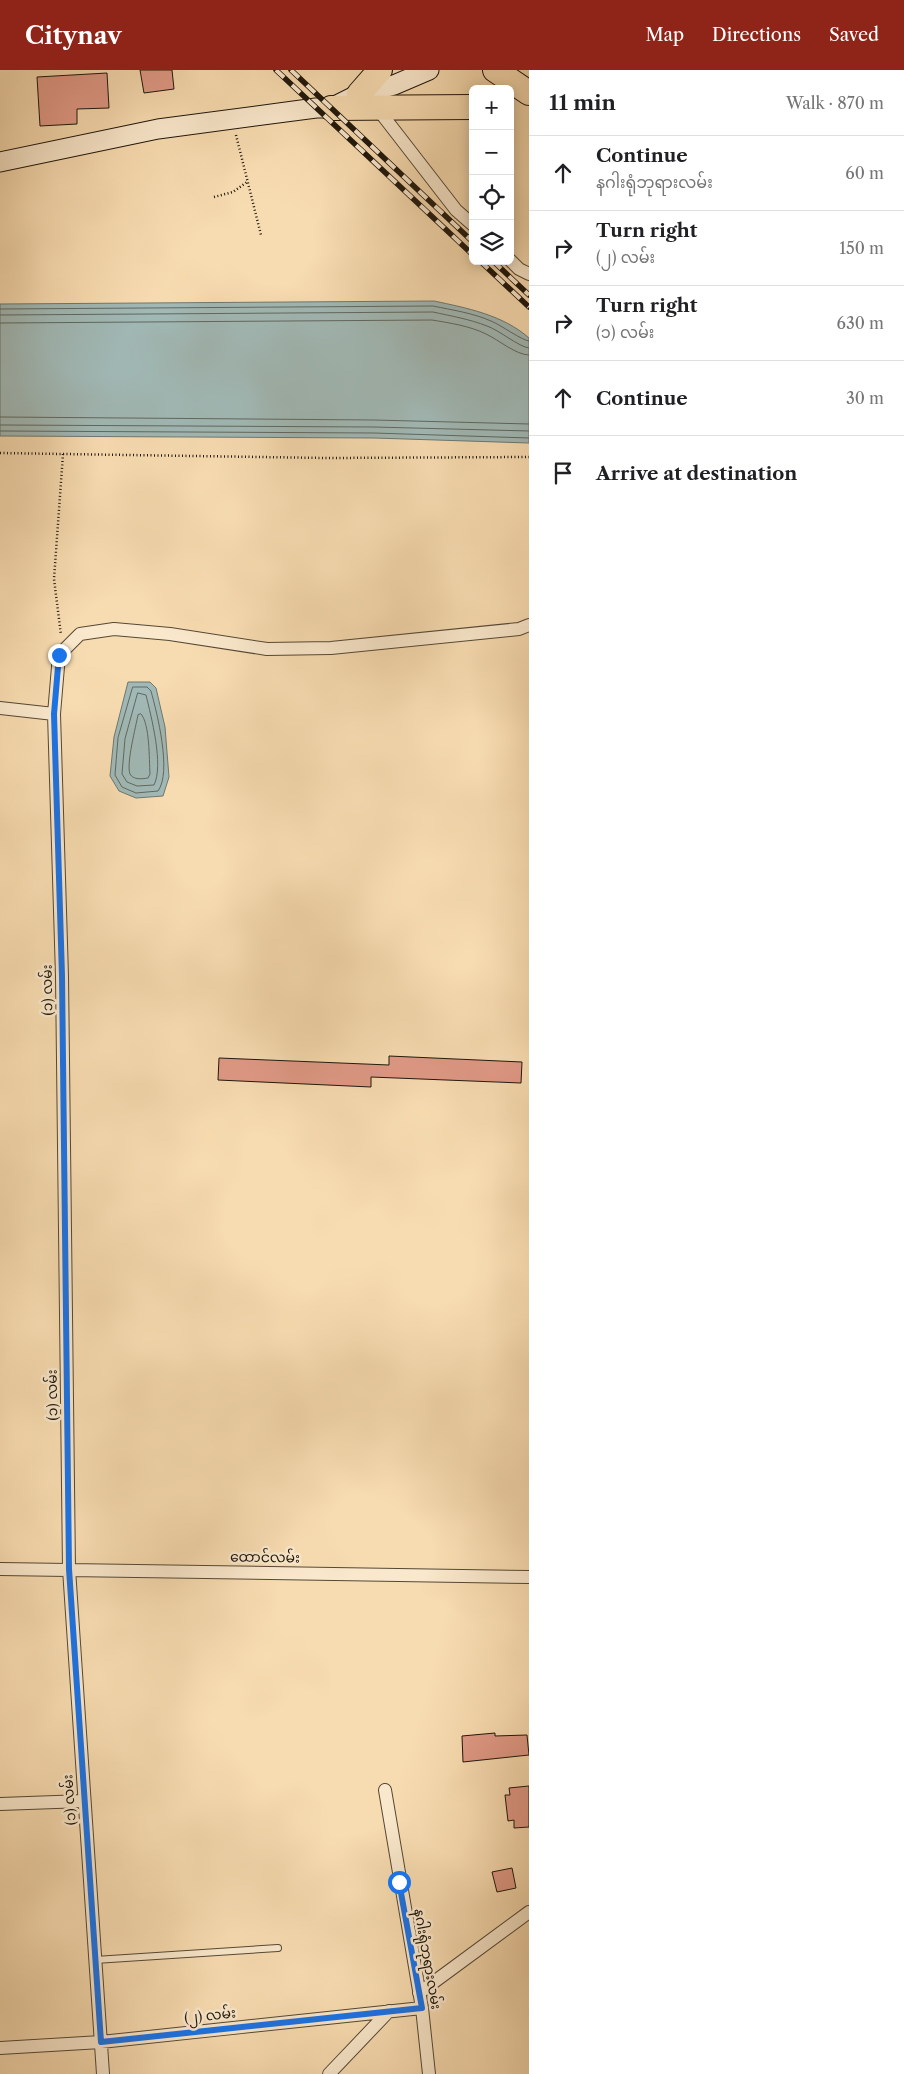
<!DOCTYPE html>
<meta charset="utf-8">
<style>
:root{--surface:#fff;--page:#f2f2f2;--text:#202124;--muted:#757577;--line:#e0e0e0;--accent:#8f2418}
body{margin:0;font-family:"Libre Caslon Text","Noto Sans Myanmar",serif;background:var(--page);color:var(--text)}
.controls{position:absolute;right:15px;top:15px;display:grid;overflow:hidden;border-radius:8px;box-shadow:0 2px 12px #0003}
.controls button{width:45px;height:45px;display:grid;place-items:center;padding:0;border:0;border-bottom:1px solid var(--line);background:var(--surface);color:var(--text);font:25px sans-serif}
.stop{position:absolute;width:15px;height:15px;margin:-11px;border:4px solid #1a73e8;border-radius:50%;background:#fff}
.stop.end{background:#1a73e8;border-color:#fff;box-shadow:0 1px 5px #0008}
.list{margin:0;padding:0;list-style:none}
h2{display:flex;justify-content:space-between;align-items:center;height:65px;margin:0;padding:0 20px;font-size:21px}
h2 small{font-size:16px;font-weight:400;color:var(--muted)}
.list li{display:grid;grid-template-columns:32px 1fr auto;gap:15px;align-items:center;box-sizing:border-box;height:75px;padding:0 20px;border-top:1px solid var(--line)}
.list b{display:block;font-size:19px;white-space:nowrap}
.list p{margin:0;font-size:16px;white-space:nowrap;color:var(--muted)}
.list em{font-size:16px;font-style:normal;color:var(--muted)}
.icon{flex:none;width:28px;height:28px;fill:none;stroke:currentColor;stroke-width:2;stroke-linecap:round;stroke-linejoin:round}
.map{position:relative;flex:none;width:529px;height:2004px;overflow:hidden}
header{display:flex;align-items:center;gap:30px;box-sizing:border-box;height:70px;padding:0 25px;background:var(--accent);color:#fff}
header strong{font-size:24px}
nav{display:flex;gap:28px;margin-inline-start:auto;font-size:18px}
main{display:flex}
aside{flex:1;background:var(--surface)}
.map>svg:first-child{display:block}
.water{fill:#a1b9b6;stroke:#6d7872}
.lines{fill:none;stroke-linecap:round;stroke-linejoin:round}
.shore{stroke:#606861;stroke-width:1}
.building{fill:#e19a87;stroke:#1e160c}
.lane-casing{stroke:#544835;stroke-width:8}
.street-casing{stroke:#544835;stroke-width:14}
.secondary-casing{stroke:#1e160c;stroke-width:21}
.highway-casing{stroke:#1e160c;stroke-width:26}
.path{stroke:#1e160c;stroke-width:2.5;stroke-dasharray:1 2.5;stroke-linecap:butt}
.lane{stroke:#fae8cc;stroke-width:6}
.street{stroke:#fae8cc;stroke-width:12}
.secondary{stroke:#fae8cc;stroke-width:19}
.highway{stroke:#f8dcb1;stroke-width:24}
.rail-casing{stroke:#1e160c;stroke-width:5.5}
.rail{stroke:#fae8cc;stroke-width:4;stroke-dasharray:11;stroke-linecap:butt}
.route{stroke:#1a73e8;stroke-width:6}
.labels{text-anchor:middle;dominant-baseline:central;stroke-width:5;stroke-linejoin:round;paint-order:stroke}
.street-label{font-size:14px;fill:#1e160c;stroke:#fae8cc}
</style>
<header>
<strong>Citynav</strong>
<nav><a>Map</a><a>Directions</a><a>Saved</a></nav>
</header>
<main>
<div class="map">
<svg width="529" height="2004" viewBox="0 0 529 2004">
<rect width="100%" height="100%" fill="#f8dcb1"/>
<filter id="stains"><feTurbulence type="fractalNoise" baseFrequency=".004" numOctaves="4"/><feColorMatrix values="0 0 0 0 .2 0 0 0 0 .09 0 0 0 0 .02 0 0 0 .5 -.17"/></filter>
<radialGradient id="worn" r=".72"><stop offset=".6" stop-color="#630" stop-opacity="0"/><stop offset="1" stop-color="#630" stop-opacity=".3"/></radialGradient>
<path class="water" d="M434,231C467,238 503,245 529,268V373L374,368L0,366V234Z
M128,612H150L156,618L165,657L169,707L163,726L136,728L119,721L110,706L114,667Z"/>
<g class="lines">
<path class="shore" d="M0,239L433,236C452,240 473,243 491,251C501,255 521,270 529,271
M0,245L433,242C451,246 469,249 487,256C499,260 519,277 529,278
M0,253L432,250C450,253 470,256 486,264C499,270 516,285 529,285
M0,347L374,350L529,354
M0,355L374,357L529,361
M0,361L374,363L529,368
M133,617H147L151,621C157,643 172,702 158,721L136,723L122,717L115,705L118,668Z
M138,623L146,625C151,646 164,695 154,715L137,716L127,712L122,704L125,669Z
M141,644C150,654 149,689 150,704L148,708C142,709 133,710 130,704C126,694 136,656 138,645Z"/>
</g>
<path class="building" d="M140,0H172L174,19L144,23Z
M107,3L109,38L77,39V54L40,56L37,7Z
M389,986L522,992L521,1013L371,1007V1017L218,1010L219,988L389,995Z
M495,1663V1666L527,1665L529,1685L463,1692L462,1666Z
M529,1716V1757L514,1758V1750L508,1751L505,1725H510L509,1718Z
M512,1798L516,1818L497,1822L492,1802Z"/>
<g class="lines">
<g class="lane-casing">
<path id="lane" d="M95,1890L278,1878"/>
</g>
<g class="street-casing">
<path id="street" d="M377,38L456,140L473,155
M510,190L519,199L529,204
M0,638L54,644
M0,1499L529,1507
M385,1720L422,1938L429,2004
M0,1734L84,1731
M419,1923L529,1842
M0,1978L101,1972L422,1938
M103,2004L69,1499L62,906L54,644L59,585L80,564L114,559L170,564L267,579L331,578L519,559L529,555
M329,2004L389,1941"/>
</g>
<g class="secondary-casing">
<path id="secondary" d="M0,92L158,59L316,38H331L359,24L394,15L429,0"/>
</g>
<g class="highway-casing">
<path id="highway" d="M495,0L529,23
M359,24L380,0
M331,38L473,37"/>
</g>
<path class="path" d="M236,65L261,165
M214,127L233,122L247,112
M0,383L63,384L54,509L61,565
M63,384L326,388L529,387"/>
<use href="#lane" class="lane"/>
<use href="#street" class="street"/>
<use href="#secondary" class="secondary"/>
<use href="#highway" class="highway"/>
<g class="rail-casing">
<path id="rail" d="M276,0L473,185
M291,0L473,172
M480,191L529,237
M493,191L529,225"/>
</g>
<use href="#rail" class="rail"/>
</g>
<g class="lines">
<path class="route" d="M59,585L54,644L62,906L69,1499L101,1972L422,1938L399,1812"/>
</g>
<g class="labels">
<g class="street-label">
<text transform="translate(47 920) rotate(-91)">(၁) လမ်း</text>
<text transform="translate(52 1325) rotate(-91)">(၁) လမ်း</text>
<text transform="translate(265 1487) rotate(1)">ထောင်လမ်း</text>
<text transform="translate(69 1730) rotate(-94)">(၁) လမ်း</text>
<text transform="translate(428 1889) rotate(80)">နဂါးရုံဘုရားလမ်း</text>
<text transform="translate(210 1945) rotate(-6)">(၂) လမ်း</text>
</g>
</g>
<rect width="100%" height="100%" filter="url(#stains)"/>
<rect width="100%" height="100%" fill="url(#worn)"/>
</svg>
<div class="controls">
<button>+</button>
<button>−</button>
<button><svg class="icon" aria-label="locate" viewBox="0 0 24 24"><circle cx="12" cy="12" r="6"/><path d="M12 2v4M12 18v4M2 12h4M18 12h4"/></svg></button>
<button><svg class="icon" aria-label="layers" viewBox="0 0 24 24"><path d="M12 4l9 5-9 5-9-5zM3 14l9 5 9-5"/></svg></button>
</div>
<div class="stop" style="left:399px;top:1812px"></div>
<div class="stop end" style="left:59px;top:585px"></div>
</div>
<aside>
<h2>11 min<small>Walk · 870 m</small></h2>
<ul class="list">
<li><svg class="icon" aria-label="ahead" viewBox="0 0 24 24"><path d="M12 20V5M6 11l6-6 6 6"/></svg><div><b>Continue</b><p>နဂါးရုံဘုရားလမ်း</p></div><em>60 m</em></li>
<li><svg class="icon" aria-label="right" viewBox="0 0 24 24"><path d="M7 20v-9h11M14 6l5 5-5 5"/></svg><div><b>Turn right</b><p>(၂) လမ်း</p></div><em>150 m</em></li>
<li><svg class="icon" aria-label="right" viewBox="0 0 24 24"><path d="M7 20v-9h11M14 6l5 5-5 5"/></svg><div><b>Turn right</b><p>(၁) လမ်း</p></div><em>630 m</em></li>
<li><svg class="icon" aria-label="ahead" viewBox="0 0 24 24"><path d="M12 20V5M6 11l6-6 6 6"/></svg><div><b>Continue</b></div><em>30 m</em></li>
<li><svg class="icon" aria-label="arrive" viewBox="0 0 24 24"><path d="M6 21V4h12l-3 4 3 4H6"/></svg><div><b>Arrive at destination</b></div></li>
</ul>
</aside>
</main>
